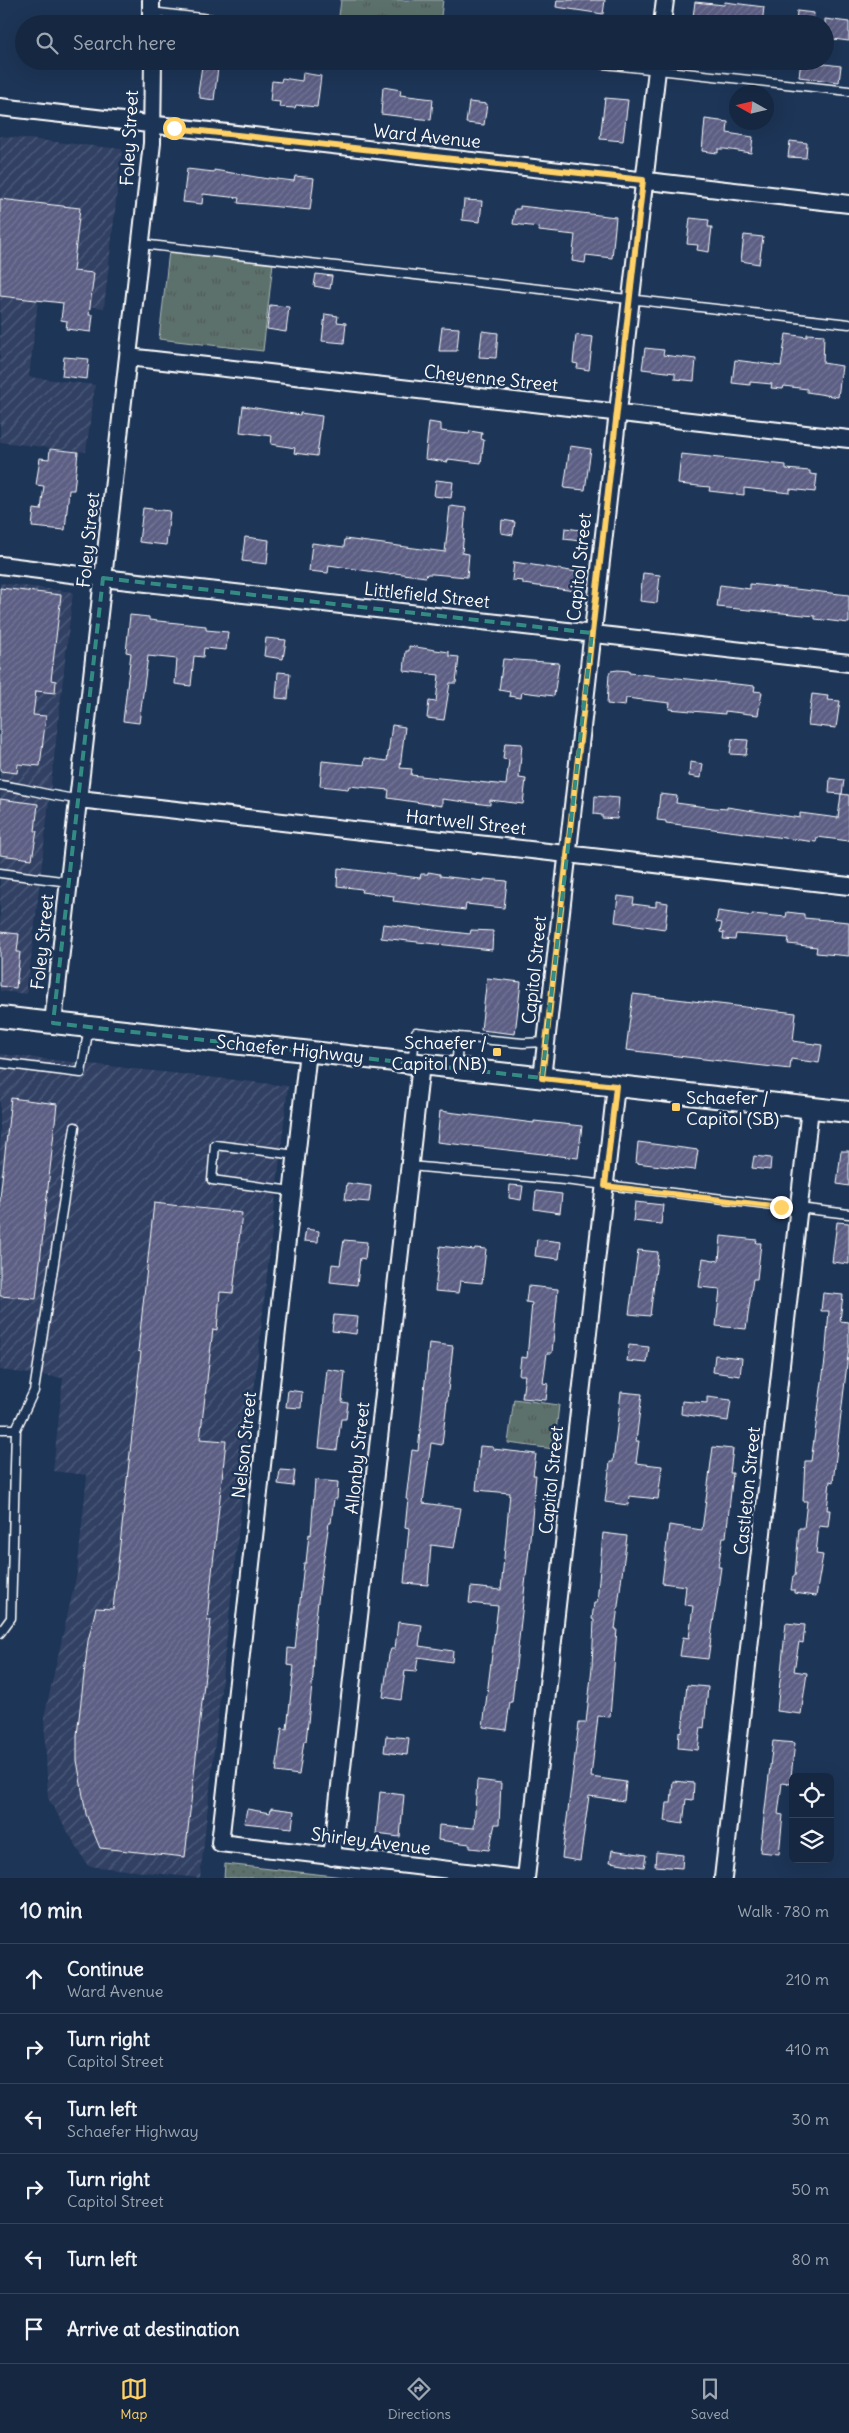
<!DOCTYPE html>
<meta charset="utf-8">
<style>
:root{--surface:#162841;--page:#23344c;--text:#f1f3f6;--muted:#9ea6b1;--line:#35445a;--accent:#ffd166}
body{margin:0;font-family:Delius,sans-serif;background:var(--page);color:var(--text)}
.controls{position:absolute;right:15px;bottom:15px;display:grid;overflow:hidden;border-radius:8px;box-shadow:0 5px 20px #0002}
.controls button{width:45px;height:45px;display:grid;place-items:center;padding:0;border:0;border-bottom:1px solid var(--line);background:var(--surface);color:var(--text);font:25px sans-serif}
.compass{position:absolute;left:729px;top:85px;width:45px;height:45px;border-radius:50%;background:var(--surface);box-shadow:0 5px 20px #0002;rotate:278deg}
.stop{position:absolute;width:15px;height:15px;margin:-11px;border:4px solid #ffd166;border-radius:50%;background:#fff}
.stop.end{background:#ffd166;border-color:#fff;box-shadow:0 1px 5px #0008}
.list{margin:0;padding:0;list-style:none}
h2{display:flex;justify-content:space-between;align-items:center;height:65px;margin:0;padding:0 20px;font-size:21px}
h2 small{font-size:16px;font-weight:400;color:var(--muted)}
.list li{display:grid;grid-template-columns:32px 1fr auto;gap:15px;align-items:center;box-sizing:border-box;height:70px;padding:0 20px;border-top:1px solid var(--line)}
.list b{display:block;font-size:19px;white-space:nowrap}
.list p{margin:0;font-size:16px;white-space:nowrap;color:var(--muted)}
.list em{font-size:16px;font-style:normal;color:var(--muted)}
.icon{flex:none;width:28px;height:28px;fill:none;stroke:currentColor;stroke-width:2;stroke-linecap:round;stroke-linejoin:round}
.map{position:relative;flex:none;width:849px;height:1878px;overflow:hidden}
.search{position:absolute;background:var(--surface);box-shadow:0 5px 20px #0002;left:15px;right:15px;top:15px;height:55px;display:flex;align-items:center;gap:12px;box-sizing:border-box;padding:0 18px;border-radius:28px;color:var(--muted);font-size:19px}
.sheet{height:485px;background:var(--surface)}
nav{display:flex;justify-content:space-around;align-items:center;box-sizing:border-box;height:70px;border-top:1px solid var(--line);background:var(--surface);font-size:14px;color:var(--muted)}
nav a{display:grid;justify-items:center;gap:2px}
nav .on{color:var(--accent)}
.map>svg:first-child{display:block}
.industrial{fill:url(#industrial-furrows)}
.grass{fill:url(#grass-tufts);stroke:#aeb8b6}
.park{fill:url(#park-dots);stroke:#aeb8b6}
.building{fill:url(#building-hatch);stroke:#fff}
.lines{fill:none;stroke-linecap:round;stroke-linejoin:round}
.service-casing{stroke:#fff;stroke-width:11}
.minor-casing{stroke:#fff;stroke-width:20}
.tertiary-casing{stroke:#fff;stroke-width:24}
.service{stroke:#1d3557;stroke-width:8}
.minor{stroke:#1d3557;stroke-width:16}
.tertiary{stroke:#1d3557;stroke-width:20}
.route{stroke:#ffd166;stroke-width:6}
.marked{fill:none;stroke:#338b84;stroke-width:4;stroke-dasharray:10 6;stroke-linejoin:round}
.poi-dot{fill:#ffd166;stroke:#1d3557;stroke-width:2}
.labels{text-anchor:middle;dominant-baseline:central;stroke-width:5;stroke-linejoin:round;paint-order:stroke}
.street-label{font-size:18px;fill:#fff;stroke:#1d3557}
.poi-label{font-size:18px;fill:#fff;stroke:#1d3557;text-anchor:end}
</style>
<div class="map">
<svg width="849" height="1878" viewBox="0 0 849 1878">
<defs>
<pattern id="industrial-furrows" width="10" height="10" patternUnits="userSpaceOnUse" patternTransform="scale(1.25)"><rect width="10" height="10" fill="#304164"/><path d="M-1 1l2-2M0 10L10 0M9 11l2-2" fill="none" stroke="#4f5e7b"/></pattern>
<pattern id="grass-tufts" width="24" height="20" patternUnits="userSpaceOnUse" patternTransform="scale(1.25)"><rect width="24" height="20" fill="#5c716c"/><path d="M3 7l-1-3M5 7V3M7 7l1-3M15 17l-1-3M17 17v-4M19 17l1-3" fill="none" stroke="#525957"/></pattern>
<pattern id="park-dots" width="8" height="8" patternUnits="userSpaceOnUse" patternTransform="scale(1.25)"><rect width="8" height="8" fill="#5c716c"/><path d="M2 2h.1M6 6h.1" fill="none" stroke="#525957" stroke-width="1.8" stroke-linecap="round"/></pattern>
<pattern id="building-hatch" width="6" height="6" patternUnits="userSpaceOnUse" patternTransform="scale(1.25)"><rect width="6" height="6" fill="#5b5e83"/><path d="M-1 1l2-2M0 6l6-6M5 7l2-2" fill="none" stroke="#747696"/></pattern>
</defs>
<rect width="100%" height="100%" fill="#1d3557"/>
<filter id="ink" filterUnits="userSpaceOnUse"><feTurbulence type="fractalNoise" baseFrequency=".02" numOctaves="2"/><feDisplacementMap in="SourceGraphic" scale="10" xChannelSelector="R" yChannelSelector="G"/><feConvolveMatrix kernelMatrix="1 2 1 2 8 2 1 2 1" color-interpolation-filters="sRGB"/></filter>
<g filter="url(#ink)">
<path class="industrial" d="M0,136L122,149L104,308L38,301L29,377L95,385L86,452L0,442Z
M0,583L73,592L27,994L0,991Z
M0,1054L288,1086L200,1878L88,1866L48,1798L44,1717L77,1573L87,1475L53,1471L63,1378L0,1370Z"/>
<path class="grass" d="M341,0H443L440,24H338Z
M169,251L273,263L263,351L159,339Z
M514,1399L559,1405L554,1449L508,1443Z"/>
<path class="park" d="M225,1864L353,1878H224Z"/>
<path class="building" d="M557,0H605L603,14L556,7Z
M695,2L724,5L725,2L764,7L762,24H692Z
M797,11L814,13L813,24H796Z
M825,19L849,22V41L825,38Z
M801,61L841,66L839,82L799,77Z
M202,66L218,68L214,100L200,98V94L198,93Z
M303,73L321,76L317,107L296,105L295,108L279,107L280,102L270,101L272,81L281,82L282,78L302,81Z
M383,87L401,90L400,95L433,99L431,120L381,114Z
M605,98L628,100L623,141L600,139Z
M469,102L487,104L484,125L466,123Z
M705,119L728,122L727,133L753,137L751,153L725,149H718V153L702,151Z
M790,141L807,143L806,158L788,157Z
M187,169L214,172V170L268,179V178L294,181L295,176L314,178L310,210L238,203L239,198L203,194L202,204L183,202Z
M0,199L80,208L73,271L94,273L89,315H93L91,332L66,329L67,321L61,320L63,303L0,296Z
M464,200L482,201L480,222L462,220Z
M520,206L616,217L612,258L586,255L585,263L572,261L575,235L539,231V227L513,224L515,209H520Z
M690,218L709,220L708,227H712L709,252L697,250L698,245L687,244Z
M744,235L763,237L759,264L741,261Z
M316,274L332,276L330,289L314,286Z
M270,305L289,307L286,332L267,329Z
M325,314L338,316L337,322L346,323L344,343L322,341Z
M442,327L459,328L457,351H439Z
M482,331L498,333L496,358L479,357Z
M786,334L807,337V334L824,335L823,363L842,366L838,397L807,392V389L784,386L783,389L771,388L772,384L750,382V385L732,383L735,360L781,366Z
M576,335L593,337L589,370L577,368L578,364L573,363Z
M645,348L664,350L663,355L696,359L694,381L675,379V373L642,369Z
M64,357L89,359L87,379L62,376Z
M243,406L300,415V413L322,416L317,456L294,453L295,448L271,444L272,436L240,432Z
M429,422L441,424V431L469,434L470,431L482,433L481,439L484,440L481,463L448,459V462L425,459Z
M570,446L591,449L585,490L564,488Z
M50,449L78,452L74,490H69L65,530L32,527L34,509L41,510L44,486L36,485L40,458L49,459Z
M681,454L786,465V469L810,471V474L817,475L815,492L790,489V493L744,488V495L709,491L710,487L678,484Z
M436,480L453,482L451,498L434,496Z
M450,506L466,508L462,553L469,554L467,577L433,574H427L426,577L395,573L388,574L329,565L328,573L309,571L312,543L344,547L345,539L445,552Z
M143,508L170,511L166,545L139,542Z
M502,520L515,522L513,535L501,533Z
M565,528L581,530L580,541L564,539Z
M245,537L269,540L267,564L242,561Z
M514,562L577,572L575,591L523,584V581L512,580Z
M643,573L660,575L657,603L640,601Z
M750,584L849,595V623L815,619V616L717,607L720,585L750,589Z
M0,588L61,595L51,680L56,681L55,693L36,691L33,715L46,716L40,766L18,764L17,773L0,771Z
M130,615L149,617V620L206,626V630L228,632L226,650L204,648L203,657L194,656L191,686L175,684L177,659L148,656L139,723L123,721L131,653L126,652Z
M266,638L286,640L283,659L264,656Z
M409,646L449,652V656L459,657L456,683H450L444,720L427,718L429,701L436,702L439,675L404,671L406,651H409Z
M503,659L559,663L554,696L522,692L521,698L509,696L510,692L499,690Z
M618,670L629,671V673L755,686L754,691L762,692L758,715L725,711V714L669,709L670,703L626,698L625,706L607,704L609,674L611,671Z
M278,672L290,673L288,699L276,698Z
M812,694L828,696L827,700L840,701L836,728L808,725Z
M392,725L405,727L400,768L412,769L411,775L506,785L509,760L503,759L505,743L522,744L519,778L526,779L523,804L490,800V805L442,799V806L388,798L389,790L349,786L348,789L320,786L322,761L364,765L365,758L387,761Z
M732,739L748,740L746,755L730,754Z
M690,762L703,764L701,778L689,776Z
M830,778L844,780L842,794L829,793Z
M660,794L677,796L676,803L714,808L727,809V807L800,818V813L838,818L841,794L849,795V841L817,837L816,842L666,823V821L657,820Z
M595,796L619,798L617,819L602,818V815L594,814Z
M0,799L38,804L35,831H37L32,859L0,855Z
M338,868L420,878L421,874H428V872L440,874V876L484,881V879L507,881L504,908L466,904L465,910L393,901L394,896L361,892L362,889L337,886Z
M618,896L634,898L633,904L656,907V901L668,903L665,929L615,922Z
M718,911L752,916V914L786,917L787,912L804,914V918L849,922V956L816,953L817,947L788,944L789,938L736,934L735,940L723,939L724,933L720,932L722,923L716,922Z
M383,924L470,934L471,930L493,931L492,950L381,938Z
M0,932L19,934L17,952H20L16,988L0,986Z
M487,978L521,982L515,1034L481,1030Z
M633,994L796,1013L793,1041L822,1045L819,1063L791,1059L790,1069L626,1050Z
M11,1098L57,1104L36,1299L0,1296V1198Z
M440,1111L534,1123V1121L582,1126L578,1158L437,1142Z
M638,1142L698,1150L695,1170L636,1163Z
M841,1151H849V1186L837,1184Z
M754,1156L771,1158L770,1170L752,1168Z
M347,1183L371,1186L369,1202L345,1200Z
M510,1185L523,1186L521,1200L509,1198Z
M536,1191L562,1194L560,1213L534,1209Z
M635,1202L663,1205L661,1224L633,1221Z
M154,1203L242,1213L233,1293L220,1292L217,1330L213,1329L200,1439L226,1441L207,1620H211L185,1857L100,1848L86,1814L77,1760V1735L88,1641L96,1608L113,1609L141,1352L138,1351Z
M837,1222L849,1223V1264L832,1262Z
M306,1229L319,1231L318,1242L304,1241Z
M721,1236L757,1240L756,1243H761L757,1279H753L746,1329L716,1326L720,1289L699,1287L703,1258L719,1261Z
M537,1239L561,1242L559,1259L535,1256Z
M344,1240L367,1242L365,1259L360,1258L357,1285L330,1282L332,1264L340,1265Z
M440,1246L474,1250L475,1248L486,1249L482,1283L460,1281L458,1293L435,1291Z
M638,1250L658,1252L650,1316L629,1314Z
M528,1286L558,1289L552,1353H547L543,1383L548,1384L546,1400L522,1398L525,1375H519L521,1357L527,1358L532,1303L526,1302Z
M823,1293L843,1295L840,1321L849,1322V1347L833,1482L830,1481L827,1510H830L828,1527L819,1526L816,1554L823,1555L816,1596L794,1593V1590H791L793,1576H795L799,1528H804L807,1501H803L805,1461H811L825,1360L829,1311H821Z
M334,1315L358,1317L356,1334L332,1331Z
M429,1343L453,1346L442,1445L431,1443L423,1503L461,1508L454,1548L431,1545L428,1585L404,1583L409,1528L405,1527L408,1499H406L412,1450L418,1451Z
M629,1345L649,1347L647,1363L627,1361Z
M715,1355L742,1358L740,1376L713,1372Z
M327,1369L345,1372L342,1402L348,1403L346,1419H341L337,1450L319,1448Z
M288,1390L302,1392L301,1408L286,1407Z
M621,1392L642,1394L636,1441H639L636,1463L662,1466L658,1499L629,1496L628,1505L605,1502L610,1462H613Z
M707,1397L731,1400L728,1421L681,1414L682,1401L707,1403Z
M480,1446L493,1447V1449L536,1454L533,1475H536L529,1549L512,1702H510L506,1730L483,1727L498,1606L469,1603L471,1587L501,1590L510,1493L476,1490Z
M713,1447L733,1449L730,1473H733L726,1537H723L718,1567H721L708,1659L680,1656L683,1637L689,1638L693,1606L684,1605L686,1586L662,1583L669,1525L702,1530Z
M280,1470L295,1471L293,1486L278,1484Z
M315,1480L338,1482L337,1499H334L331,1523H329L321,1578L315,1625L313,1676L306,1741H304L299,1775L276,1772L282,1728L287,1729L294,1666L287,1665L288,1648L295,1649L304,1563H306L309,1534L311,1535Z
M603,1533L627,1536L615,1629H617L610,1717L598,1716L591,1777L626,1782L624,1801L589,1796L580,1861L562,1858L579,1723H586L592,1667L594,1620L592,1619L594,1603H597Z
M398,1622L422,1625L419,1646L453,1651L452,1662L418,1657L416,1672L405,1671L401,1700L383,1697L389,1655L391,1649H395Z
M786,1623L805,1625L803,1643L799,1642L794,1671L807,1673L801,1714L777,1711Z
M687,1685L708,1687L704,1728L701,1727L698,1750L678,1748L679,1731L682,1732Z
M386,1736L409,1738L407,1755L384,1752Z
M773,1741L795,1743L790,1784L782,1783L778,1814L783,1815L779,1854L760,1852Z
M477,1780L501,1783L499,1824H495L489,1850L470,1848V1844L438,1840L439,1825L474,1828Z
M673,1781L694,1783L693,1800L686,1799L683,1824L665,1821L667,1803H671Z
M380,1792L404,1795L400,1837L376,1834Z
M271,1808L294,1811L292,1828L244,1823L247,1809L270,1813Z
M612,1850L646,1855L644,1867L610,1862Z
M656,1852L683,1855L682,1868L655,1866Z"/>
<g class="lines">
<g class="service-casing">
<path id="service" d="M151,12L252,24
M576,61L849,91
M141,244L849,324
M0,785C27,788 52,797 79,799
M0,873L69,882
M459,1037L523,1043L546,1042
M0,1063L81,1073L89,1027
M412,1063L416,1032L459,1037L456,1067
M410,1166L564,1180L849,1214
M292,1191L212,1180L215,1145L297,1155
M0,1429H16L11,1618L0,1633
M16,1429L34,1391L75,1127"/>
</g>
<g class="minor-casing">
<path id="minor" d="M151,0V24
M662,24L665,0
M0,107L849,204
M128,357L849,439
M0,565L103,578L849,663
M79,799L849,886
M53,1023L152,143L153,61
M308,1051L220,1843L517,1878
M542,1078L658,61
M332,1857L421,1064
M526,1878L616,1086
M723,1878L810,1108"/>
</g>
<g class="tertiary-casing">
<path id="tertiary" d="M0,1017L849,1112"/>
</g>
<use href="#service" class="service"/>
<use href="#minor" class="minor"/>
<use href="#tertiary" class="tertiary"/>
</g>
</g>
<g class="lines" filter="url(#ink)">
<path class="route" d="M174,128L643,180L542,1078L616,1086L605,1186L781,1207"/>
</g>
<path class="marked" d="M103,578L592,633L542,1078L53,1023Z"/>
<g class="poi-dot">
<rect x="492" y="1047" width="10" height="10" rx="2.5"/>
<rect x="671" y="1102" width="10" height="10" rx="2.5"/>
</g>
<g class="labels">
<g class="street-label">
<text transform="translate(427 136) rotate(6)">Ward Avenue</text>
<text transform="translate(129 138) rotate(-87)">Foley Street</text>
<text transform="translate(491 378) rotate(6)">Cheyenne Street</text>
<text transform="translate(88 540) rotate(-84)">Foley Street</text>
<text transform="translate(579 567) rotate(-84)">Capitol Street</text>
<text transform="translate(427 595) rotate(6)">Littlefield Street</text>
<text transform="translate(466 822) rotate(6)">Hartwell Street</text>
<text transform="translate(42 942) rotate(-84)">Foley Street</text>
<text transform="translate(534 970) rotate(-84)">Capitol Street</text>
<text transform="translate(290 1049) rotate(6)">Schaefer Highway</text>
<text transform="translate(244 1445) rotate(-84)">Nelson Street</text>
<text transform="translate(357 1458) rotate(-84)">Allonby Street</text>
<text transform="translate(551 1480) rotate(-84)">Capitol Street</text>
<text transform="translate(747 1491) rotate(-84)">Castleton Street</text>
<text transform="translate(371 1841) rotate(7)">Shirley Avenue</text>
</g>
<g class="poi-label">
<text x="487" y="1042">Schaefer /<tspan x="487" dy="21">Capitol (NB)</tspan></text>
<text x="686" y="1097" text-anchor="start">Schaefer /<tspan x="686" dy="21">Capitol (SB)</tspan></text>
</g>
</g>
</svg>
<div class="controls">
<button><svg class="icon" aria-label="locate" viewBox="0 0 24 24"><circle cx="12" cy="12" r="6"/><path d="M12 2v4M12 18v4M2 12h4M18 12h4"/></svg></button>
<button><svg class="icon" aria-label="layers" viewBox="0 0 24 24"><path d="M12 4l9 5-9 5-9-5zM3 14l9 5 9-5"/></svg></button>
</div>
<svg class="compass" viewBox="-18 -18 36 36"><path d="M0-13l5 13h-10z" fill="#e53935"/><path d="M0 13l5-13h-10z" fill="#9ea6b1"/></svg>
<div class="stop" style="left:174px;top:128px"></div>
<div class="stop end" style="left:781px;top:1207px"></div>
<div class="search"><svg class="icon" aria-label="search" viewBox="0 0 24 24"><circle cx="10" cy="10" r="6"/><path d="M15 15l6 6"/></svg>Search here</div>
</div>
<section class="sheet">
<h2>10 min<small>Walk · 780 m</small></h2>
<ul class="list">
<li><svg class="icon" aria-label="ahead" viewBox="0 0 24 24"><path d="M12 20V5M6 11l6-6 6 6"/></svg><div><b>Continue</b><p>Ward Avenue</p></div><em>210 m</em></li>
<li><svg class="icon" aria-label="right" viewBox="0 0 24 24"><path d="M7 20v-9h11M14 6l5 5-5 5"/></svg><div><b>Turn right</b><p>Capitol Street</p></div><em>410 m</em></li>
<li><svg class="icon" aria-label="left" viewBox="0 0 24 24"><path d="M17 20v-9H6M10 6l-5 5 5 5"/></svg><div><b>Turn left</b><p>Schaefer Highway</p></div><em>30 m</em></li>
<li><svg class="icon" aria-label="right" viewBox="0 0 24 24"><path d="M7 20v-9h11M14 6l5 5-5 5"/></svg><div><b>Turn right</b><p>Capitol Street</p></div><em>50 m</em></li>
<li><svg class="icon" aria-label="left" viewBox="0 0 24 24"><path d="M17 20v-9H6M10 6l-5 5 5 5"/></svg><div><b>Turn left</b></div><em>80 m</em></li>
<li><svg class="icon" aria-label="arrive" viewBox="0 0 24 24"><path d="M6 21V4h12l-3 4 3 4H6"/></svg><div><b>Arrive at destination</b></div></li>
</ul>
</section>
<nav>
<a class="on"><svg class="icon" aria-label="map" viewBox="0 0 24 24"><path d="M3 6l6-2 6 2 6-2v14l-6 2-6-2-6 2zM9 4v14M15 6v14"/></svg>Map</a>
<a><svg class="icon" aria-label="directions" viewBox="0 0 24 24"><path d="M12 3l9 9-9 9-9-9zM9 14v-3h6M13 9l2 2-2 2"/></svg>Directions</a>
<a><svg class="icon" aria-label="saved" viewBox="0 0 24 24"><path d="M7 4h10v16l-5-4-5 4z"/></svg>Saved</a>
</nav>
